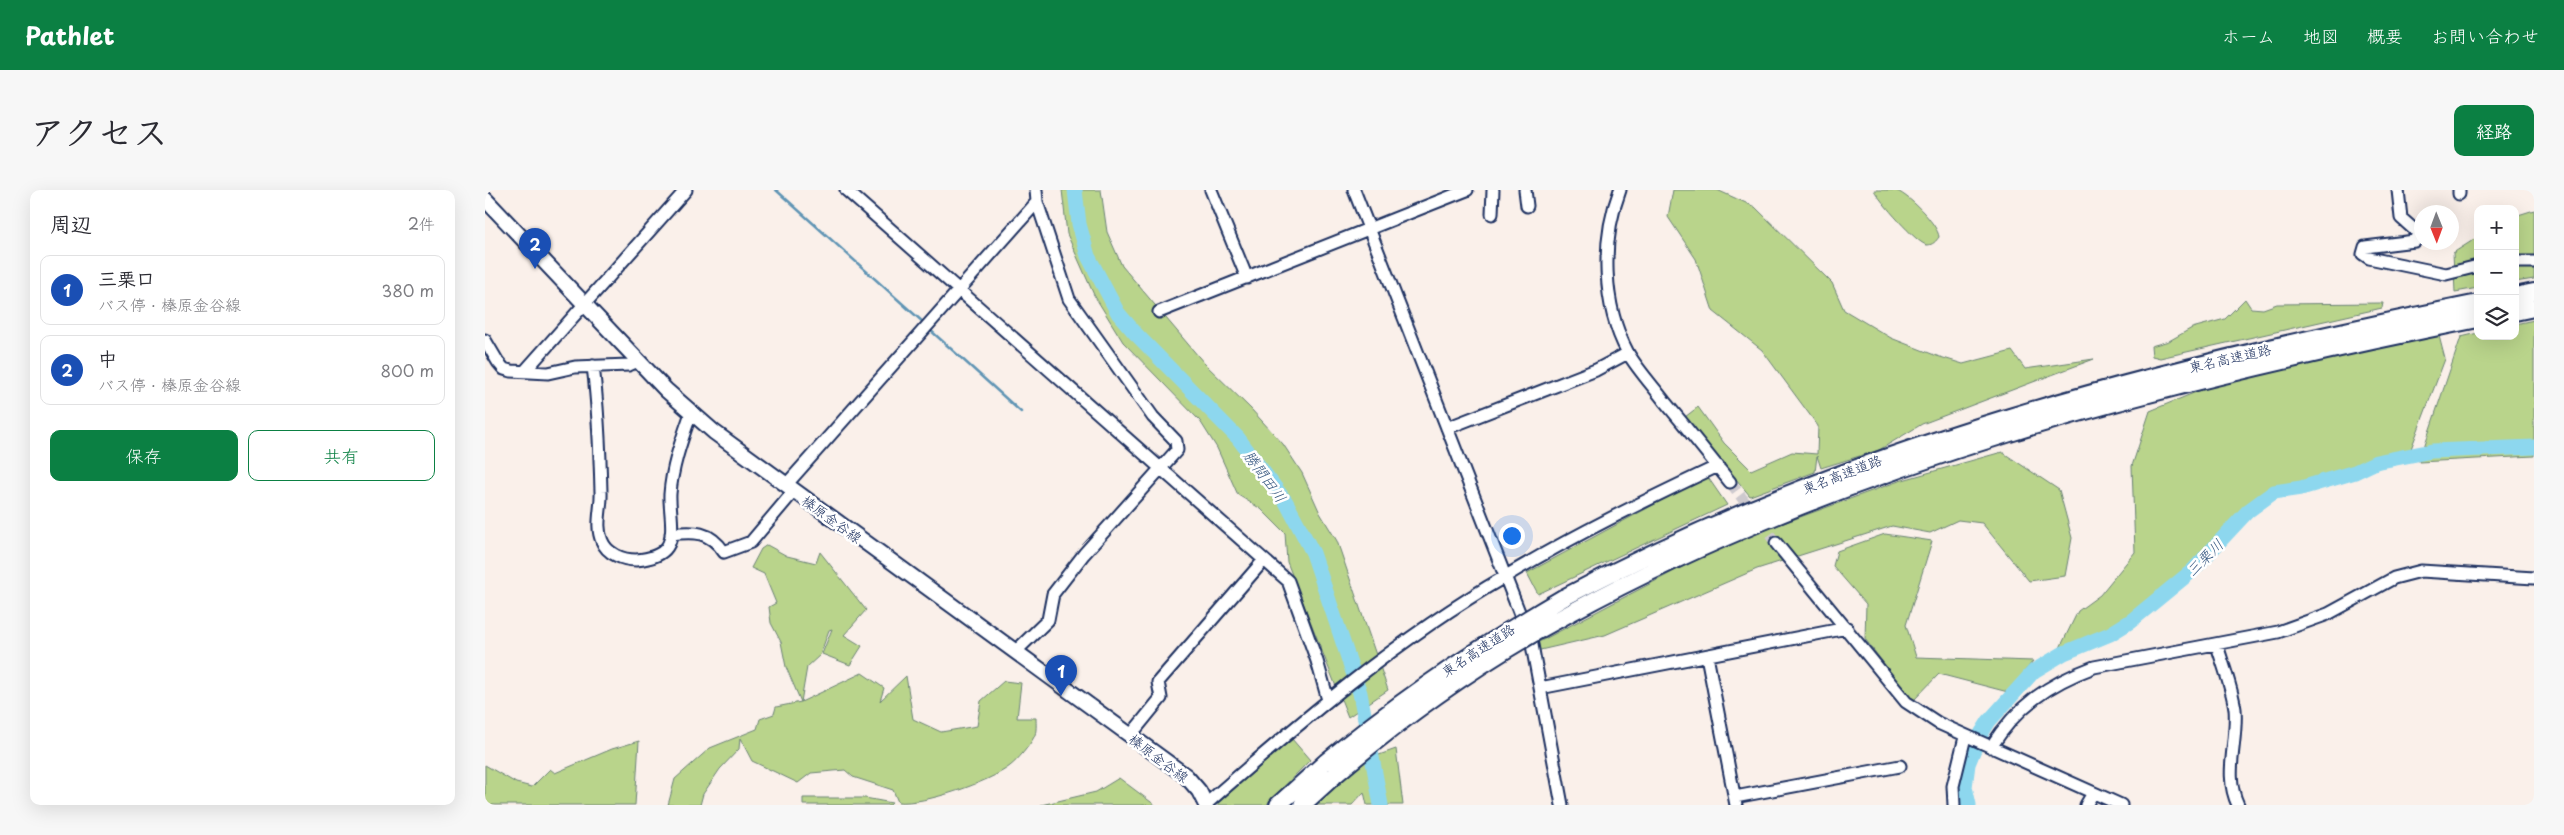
<!DOCTYPE html>
<html lang="ja">
<meta charset="utf-8">
<style>
:root{--surface:#fff;--page:#f7f7f7;--text:#2b2b33;--muted:#7c7c81;--line:#e1e1e2;--accent:#0b8043}
body{margin:0;font-family:"Playpen Sans","Klee One",sans-serif;background:var(--page);color:var(--text)}
.controls{position:absolute;right:15px;top:15px;display:grid;overflow:hidden;border-radius:10px;box-shadow:0 5px 20px #0002}
.controls button{width:45px;height:45px;display:grid;place-items:center;padding:0;border:0;border-bottom:1px solid var(--line);background:var(--surface);color:var(--text);font:25px sans-serif}
.compass{position:absolute;left:1929px;top:15px;width:45px;height:45px;border-radius:50%;background:var(--surface);box-shadow:0 5px 20px #0002;rotate:179deg}
.you{position:absolute;left:1026px;top:345px;width:18px;height:18px;margin:-12px;border:4px solid #fff;border-radius:50%;background:#1a73e8;box-shadow:0 0 0 8px #1a73e833}
.badge{display:grid;place-items:center;width:32px;height:32px;border-radius:50%;background:var(--accent);color:#fff;font-size:16px;font-weight:700}
.pin{position:absolute;translate:-50% -41px;filter:drop-shadow(0 1px 2px #0008)}
.pin::after{content:'';position:absolute;top:26px;width:18px;height:15px;background:inherit;clip-path:polygon(0 0,100% 0,50% 100%)}
.list{margin:0;padding:0;list-style:none}
h2{display:flex;justify-content:space-between;align-items:center;height:65px;margin:0;padding:0 20px;font-size:21px}
h2 small{font-size:16px;font-weight:400;color:var(--muted)}
.list li{display:grid;grid-template-columns:32px 1fr auto;gap:15px;align-items:center;box-sizing:border-box;height:70px;margin:0 10px 10px;padding:0 10px;border:1px solid var(--line);border-radius:10px}
.list b{display:block;font-size:19px;white-space:nowrap}
.list p{margin:0;font-size:16px;white-space:nowrap;color:var(--muted)}
.list em{font-size:16px;font-style:normal;color:var(--muted)}
.actions{display:flex;gap:10px;padding:15px 20px}
.actions a{flex:1;padding:11px 0;border:1px solid var(--accent);border-radius:10px;text-align:center;font-size:18px;color:var(--accent)}
.actions .main{background:var(--accent);color:#fff}
.icon{flex:none;width:28px;height:28px;fill:none;stroke:currentColor;stroke-width:2;stroke-linecap:round;stroke-linejoin:round}
.map{position:relative;flex:none;width:2049px;height:615px;overflow:hidden;border-radius:10px}
header{display:flex;align-items:center;gap:30px;box-sizing:border-box;height:70px;padding:0 25px;background:var(--accent);color:#fff}
header strong{font-size:24px}
nav{display:flex;gap:28px;margin-inline-start:auto;font-size:18px}
.intro{display:flex;align-items:center;justify-content:space-between;box-sizing:border-box;height:120px;padding:0 30px}
h1{margin:0;font-size:35px}
.button{padding:12px 22px;border-radius:10px;background:var(--accent);color:#fff;font-size:18px;font-weight:700}
main{display:flex;gap:30px;padding:0 30px}
aside{flex:1;background:var(--surface);border-radius:10px;box-shadow:0 5px 20px #0002}
.map>svg:first-child{display:block}
.green{fill:#b9d48b;stroke:#6a8274}
.lines{fill:none;stroke-linecap:round;stroke-linejoin:round}
.stream{stroke:#5f94b4;stroke-width:2.5}
.river{stroke:#8dd7ee;stroke-width:15}
.minor-tunnel{stroke:#cdc9ce;stroke-width:11;stroke-dasharray:11 5.5;stroke-linecap:butt}
.minor-casing{stroke:#1b2f5e;stroke-width:15}
.major-casing{stroke:#1b2f5e;stroke-width:18}
.highway-casing{stroke:#1b2f5e;stroke-width:20}
.minor{stroke:#fff;stroke-width:11}
.major{stroke:#fff;stroke-width:14}
.highway{stroke:#fff;stroke-width:16}
.highway-bridge-casing{stroke:#1b2f5e;stroke-width:20;stroke-linecap:butt}
.highway-bridge{stroke:#fff;stroke-width:16}
.labels{text-anchor:middle;dominant-baseline:central;stroke-width:5;stroke-linejoin:round;paint-order:stroke}
.street-label{font-size:14px;fill:#1b2f5e;stroke:#fff}
.water-label{font-size:15px;font-style:italic;fill:#385982;stroke:#fff}
</style>
<header>
<strong>Pathlet</strong>
<nav><a>ホーム</a><a>地図</a><a>概要</a><a>お問い合わせ</a></nav>
</header>
<div class="intro"><h1>アクセス</h1><a class="button">経路</a></div>
<main>
<aside>
<h2>周辺<small>2件</small></h2>
<ul class="list">
<li><span class="badge" style="background:#1a4fb4">1</span><div><b>三栗口</b><p>バス停 · 榛原金谷線</p></div><em>380 m</em></li>
<li><span class="badge" style="background:#1a4fb4">2</span><div><b>中</b><p>バス停 · 榛原金谷線</p></div><em>800 m</em></li>
</ul>
<div class="actions"><a class="main">保存</a><a>共有</a></div>
</aside>
<div class="map">
<svg width="2049" height="615" viewBox="0 0 2049 615">
<rect width="100%" height="100%" fill="#faf0ea"/>
<filter id="ink" filterUnits="userSpaceOnUse"><feTurbulence type="fractalNoise" baseFrequency=".02" numOctaves="2"/><feDisplacementMap in="SourceGraphic" scale="10" xChannelSelector="R" yChannelSelector="G"/><feConvolveMatrix kernelMatrix="1 2 1 2 8 2 1 2 1" color-interpolation-filters="sRGB"/></filter>
<g filter="url(#ink)">
<path class="green" d="M577,0H616L622,42L637,76L719,173L766,219L798,254L817,283L835,323L852,351L903,500L863,527L802,372L800,343L776,319L753,305L732,258L715,231L638,152L609,105L582,44Z
M1188,0H1232L1270,17L1347,93L1359,120L1406,148L1452,166L1478,174L1527,161L1540,179L1609,169L1437,234L1394,260L1336,278L1332,266L1330,282L1265,306L1200,227L1213,217L1239,253L1266,280L1307,262L1332,264L1333,236L1277,160L1228,121L1211,69L1183,27Z
M1389,0C1395,0 1402,0 1409,0C1421,2 1453,34 1454,47C1451,51 1448,55 1442,55C1432,54 1394,10 1389,0Z
M2049,20V89L2030,92V26Z
M1993,47V98L1970,102L1968,63Z
M1760,109L1766,118L1778,119L1792,114L1898,113L1897,118L1675,168L1667,166L1666,156L1684,151L1707,138L1740,129Z
M2049,130V266L1934,272L1976,147L1993,143V146H2030V134Z
M1954,146L1960,169L1921,272L1870,282L1769,311L1721,366L1652,429L1572,464L1593,421L1615,405L1650,362L1647,276L1665,221L1721,198L1911,153Z
M1517,262L1574,300L1587,348L1580,386L1544,391L1497,333L1473,330L1445,343L1407,336L1272,379L1120,445L1051,461L1050,454L1241,354L1414,291Z
M1222,286L1242,315L1053,404L1042,383Z
M1400,344L1447,351L1421,435L1431,467L1548,471L1523,502L1454,484L1428,511L1380,449L1381,414L1348,376L1352,361Z
M282,355L302,366L331,373L335,362L381,420L359,445L377,456L365,475L337,464L347,439L344,440L335,465L322,477L316,512L377,483L399,498L395,511L421,486L428,529L456,542L492,536L496,511L519,491L536,493L532,528H551C551,533 552,542 549,547C545,555 533,570 525,576C505,592 438,615 413,612L408,600L368,587L360,580L326,583L313,593L267,571L255,548L254,559L235,579L218,604L215,615H183L190,589L225,558L272,539L275,529L289,524L291,517L316,512L301,477L296,452L286,433L284,417L291,413L279,384L266,378L276,359Z
M807,549L825,570L781,615H731Z
M154,551L150,615H0V575L31,593L47,597L65,579L70,583L127,559Z
M911,559L918,615H882L879,602L867,615H827L874,572Z
M634,588L670,615H556L611,602Z
M318,608H380L407,613L405,615H318Z"/>
<g class="lines">
<path class="stream" d="M291,0L439,133
M444,139L536,222"/>
<path class="river" d="M590,0L594,34L603,66L633,123L651,144L753,248L801,312L828,363L875,503L896,615
M1484,615L1480,597L1483,574L1494,547L1504,531L1549,481L1579,463L1625,444L1646,431L1707,381L1763,321L1789,302L1816,298L1870,282L1891,272L1947,261L2049,257"/>
<path class="minor-tunnel" d="M1245,292L1291,353"/>
<g class="minor-casing">
<path id="minor" d="M361,0L803,391L832,471L843,510
M726,0L762,88
M869,0L1047,455L1077,615
M1040,0L1042,16
M1135,0C1116,50 1117,115 1143,163C1153,180 1168,196 1180,212C1202,238 1223,265 1245,292
M1913,0L1916,28L1933,43L1930,51L1880,57L1878,64L1884,68L1961,84L1993,76
M1974,0V4
M1007,24L1008,0
M2030,72H2049
M674,122L982,0
M0,150L13,172L19,179L26,181L63,183L90,177L144,175L153,171
M108,176C113,217 115,260 116,302C117,317 110,336 117,351C122,364 138,370 151,370C162,369 176,366 182,357C191,344 184,319 185,304C187,276 197,249 206,223
M40,181L201,0
M962,238L1111,180L1143,163
M301,295L552,12
M186,344C209,341 225,341 239,362L266,352L309,301
M1291,353L1421,512L1453,533L1636,615
M1732,455C1738,475 1747,498 1750,519C1753,552 1738,584 1753,615
M531,461L563,430L568,404L599,364L692,260L691,251L668,227L584,109L552,12L551,0
M1222,466L1251,615
M1055,498L1362,438
M645,546L676,508L673,492L779,370
M1506,557C1532,516 1563,494 1609,477L1793,442L1843,424L1909,388L1936,381L2049,388
M1250,607L1415,576
M720,615C815,532 912,449 1021,386C1089,345 1161,310 1233,276
M1469,615L1468,596L1480,547
M1601,615L1608,603"/>
</g>
<g class="major-casing">
<path id="major" d="M0,9L181,200L229,242L701,586L714,601L721,615"/>
</g>
<g class="highway-casing">
<path id="highway" d="M2030,106L2049,102
M2030,122L2049,118
M1078,408C1363,256 1678,176 1993,113
M1085,423C1367,270 1680,192 1993,129
M793,615L841,572
M817,615L849,586"/>
</g>
<use href="#minor" class="minor"/>
<use href="#major" class="major"/>
<use href="#highway" class="highway"/>
<g class="highway-bridge-casing">
<path id="highway-bridge" d="M841,572C915,510 994,457 1078,408
M849,586C922,523 1001,468 1085,423"/>
</g>
<use href="#highway-bridge" class="highway-bridge"/>
</g>
</g>
<g class="labels">
<g class="street-label">
<text transform="translate(1745 168) rotate(-13)">東名高速道路</text>
<text transform="translate(1357 284) rotate(-21)">東名高速道路</text>
<text transform="translate(347 329) rotate(36)">榛原金谷線</text>
<text transform="translate(993 460) rotate(-33)">東名高速道路</text>
<text transform="translate(674 568) rotate(37)">榛原金谷線</text>
</g>
<g class="water-label">
<text transform="translate(781 286) rotate(54)">勝間田川</text>
<text transform="translate(1719 367) rotate(-45)">三栗川</text>
</g>
</g>
</svg>
<div class="controls">
<button>+</button>
<button>−</button>
<button><svg class="icon" aria-label="layers" viewBox="0 0 24 24"><path d="M12 4l9 5-9 5-9-5zM3 14l9 5 9-5"/></svg></button>
</div>
<svg class="compass" viewBox="-18 -18 36 36"><path d="M0-13l5 13h-10z" fill="#e53935"/><path d="M0 13l5-13h-10z" fill="#7c7c81"/></svg>
<div class="you"></div>
<div class="pin badge" style="left:576px;top:506px;background:#1a4fb4">1</div>
<div class="pin badge" style="left:50px;top:79px;background:#1a4fb4">2</div>
</div>
</main>
